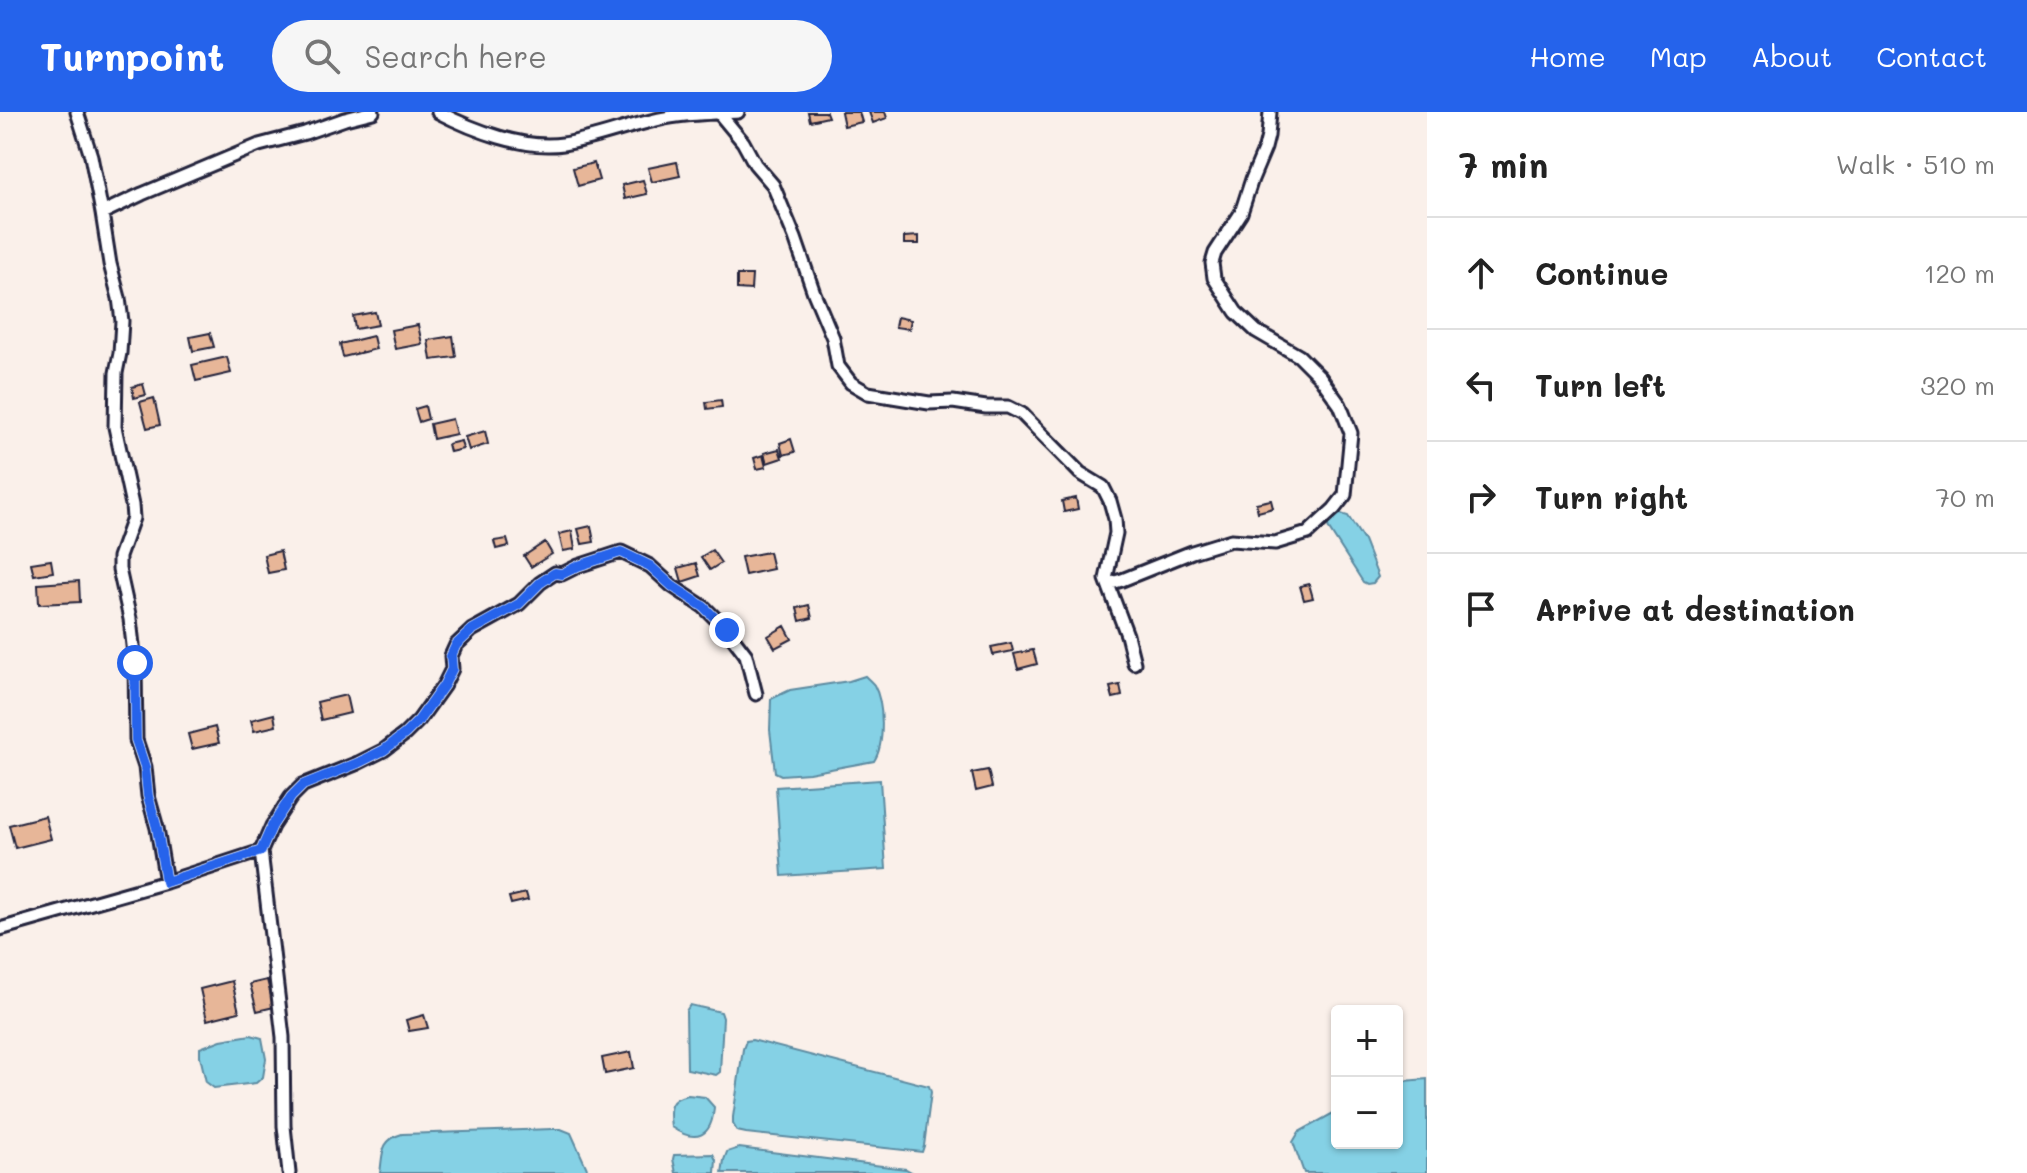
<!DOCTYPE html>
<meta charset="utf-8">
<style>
:root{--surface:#fff;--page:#f6f6f6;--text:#222;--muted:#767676;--line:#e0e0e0;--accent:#2563eb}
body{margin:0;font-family:Mali,sans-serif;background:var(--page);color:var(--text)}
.controls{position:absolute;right:24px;bottom:24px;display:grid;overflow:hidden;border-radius:8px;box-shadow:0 2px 6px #0004}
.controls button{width:72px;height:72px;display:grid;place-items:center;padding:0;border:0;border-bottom:2px solid var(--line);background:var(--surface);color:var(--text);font:40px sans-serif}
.stop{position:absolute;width:24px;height:24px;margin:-18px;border:6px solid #2563eb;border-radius:50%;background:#fff}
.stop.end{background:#2563eb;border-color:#fff;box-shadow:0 2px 8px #0008}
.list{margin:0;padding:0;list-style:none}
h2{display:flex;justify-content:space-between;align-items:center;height:104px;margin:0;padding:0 32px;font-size:34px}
h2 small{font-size:26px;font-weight:400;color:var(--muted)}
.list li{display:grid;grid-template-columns:52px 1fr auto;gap:24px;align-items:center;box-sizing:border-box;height:112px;padding:0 32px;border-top:2px solid var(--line)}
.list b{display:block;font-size:30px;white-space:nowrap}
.list em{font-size:26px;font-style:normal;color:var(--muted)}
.icon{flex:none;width:44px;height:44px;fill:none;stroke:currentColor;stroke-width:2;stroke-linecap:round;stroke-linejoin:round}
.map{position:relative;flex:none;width:1427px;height:1061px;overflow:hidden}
header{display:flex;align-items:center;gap:48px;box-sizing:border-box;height:112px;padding:0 40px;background:var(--accent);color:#fff}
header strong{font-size:38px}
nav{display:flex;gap:44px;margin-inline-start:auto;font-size:28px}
.search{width:560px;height:72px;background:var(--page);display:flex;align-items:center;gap:20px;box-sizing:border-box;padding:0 28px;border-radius:44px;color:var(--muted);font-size:30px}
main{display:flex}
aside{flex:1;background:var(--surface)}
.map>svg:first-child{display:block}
.water{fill:#85d1e5;stroke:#5d8ba1;stroke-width:2}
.building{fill:#e7b698;stroke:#22223b;stroke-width:2}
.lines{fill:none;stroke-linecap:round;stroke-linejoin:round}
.street-casing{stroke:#22223b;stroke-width:17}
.street{stroke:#fff;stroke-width:11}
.route{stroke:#2563eb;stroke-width:10}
</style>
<header>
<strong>Turnpoint</strong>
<div class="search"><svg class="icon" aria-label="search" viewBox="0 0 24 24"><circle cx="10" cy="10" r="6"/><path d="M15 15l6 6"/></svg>Search here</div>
<nav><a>Home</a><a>Map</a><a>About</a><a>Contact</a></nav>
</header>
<main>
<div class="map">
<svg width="1427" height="1061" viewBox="0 0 1427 1061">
<rect width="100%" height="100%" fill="#faf0ea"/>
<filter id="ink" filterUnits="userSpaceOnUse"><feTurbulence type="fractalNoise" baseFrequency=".0125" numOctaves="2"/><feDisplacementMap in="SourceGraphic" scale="16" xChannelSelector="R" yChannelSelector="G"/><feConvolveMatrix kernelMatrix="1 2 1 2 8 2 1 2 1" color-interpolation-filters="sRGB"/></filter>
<g filter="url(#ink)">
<path class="water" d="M1341,402L1348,404L1364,429L1378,465L1373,471L1367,472L1363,470L1329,417L1327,410L1332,404Z
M865,564C867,566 872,570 874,573C884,591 885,632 874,649L809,661L781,663L775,660L770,618L771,587L790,578L849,569Z
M880,668L886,757L782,764L776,675Z
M690,893L721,900L723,906L720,960L716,963L687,957L686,899Z
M251,923L262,926L266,947L263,965L256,971L214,976L206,970L200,944V936L221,928Z
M752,928L929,974L931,980L924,1034L922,1040L746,1021L737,1019L733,1012V1005L743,937L746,929Z
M1427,967V1061H1304L1293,1030L1299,1020L1337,999V1031H1397V971L1403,969Z
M688,983L705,985L714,995C712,1025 696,1032 671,1015C669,997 667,987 688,983Z
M553,1017H561L571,1021L589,1061H380C383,1042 380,1028 402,1022Z
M739,1036L906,1057L913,1061H722L724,1048L727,1040Z
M713,1042L716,1048L715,1061H676L673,1047L674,1043Z"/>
<path class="building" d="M808,0H826L828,5L810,9Z
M841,0H859L862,10L844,14Z
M869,0H885L887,6L873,11Z
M677,50L680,64L652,70L648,56Z
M594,51L599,68L578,74L573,56Z
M643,68L647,82L625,87L622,73Z
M919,124V132H904V125Z
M737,163H752L751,178L737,177Z
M375,200L378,213L355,217L353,204Z
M897,205L911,208L909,217L895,215Z
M418,213L422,232L395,237L391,218Z
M210,221L214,235L193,239L190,225Z
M373,224L376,237L343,245L340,232Z
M453,224L456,245L431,248L428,228Z
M227,245L231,261L196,269L192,253Z
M143,272L146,283L134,286L132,275Z
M154,286L160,313L147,316L140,290Z
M721,288L722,295L707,297L706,290Z
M425,294L428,307L419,310L415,297Z
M452,307L456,322L433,327L430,312Z
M485,319L488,332L469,338L465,325Z
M791,327L795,340L783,343L780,331Z
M461,329L463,337L450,340L448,332Z
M779,337L782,346L767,351L764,341Z
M763,343L766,355L757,357L754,346Z
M1076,386L1078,397L1064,400L1062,389Z
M1271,388L1273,396L1258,400L1256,391Z
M591,414L594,430L582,432L578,417Z
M572,419L575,437L563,439L559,422Z
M507,427L509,434L496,437L494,429Z
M545,430L552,442L531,455L524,444Z
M712,438L721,451L710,458L701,445Z
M280,439L284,458L268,461L264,443Z
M769,440L773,457L745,463L741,445Z
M51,448L53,460L34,463L31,451Z
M696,451L700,464L682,470L678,456Z
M79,469L80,490L39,492L38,472Z
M1309,472L1313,486L1304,488L1300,474Z
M809,493L812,506L800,509L797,496Z
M785,514L792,527L775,536L768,524Z
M1011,531L1013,539L993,543L991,535Z
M1033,538L1037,552L1018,557L1014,542Z
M1120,573L1122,584L1113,586L1110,575Z
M346,583L350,601L321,608L317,590Z
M274,602L276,614L254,619L251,608Z
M215,615L219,631L192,637L188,622Z
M988,658L992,675L976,679L972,661Z
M45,704L51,727L15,736L9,713Z
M526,781L528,788L511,792L509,785Z
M267,868L274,895L257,899L250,872Z
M232,869L239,900L207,908L200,877Z
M424,903L428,916L409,919L406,908Z
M631,940L634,956L605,962L602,946Z"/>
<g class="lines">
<g class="street-casing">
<path id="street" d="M438,0C473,18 524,38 563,32C601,26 638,9 677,4C697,1 718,1 738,0
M719,1L743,30L755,52L773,73L795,126L814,181L833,226L838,254L851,271L868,281L929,291L953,290L986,295H1008L1022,302L1080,361L1103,375L1110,389L1115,407L1116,421L1106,467L1127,523L1134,551
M102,101L142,82L259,33L305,21L345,7L373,0
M1108,472L1122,468L1192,440L1231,428L1275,431L1308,421L1334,397L1345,383L1351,321L1340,293L1320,265L1299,244L1256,219L1236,200L1214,166L1212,151L1215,141L1241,101L1252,67L1265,36L1268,24L1270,0
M261,739L283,925L284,1014L289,1061
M166,770L261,739L272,714L291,685L303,673L358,651L384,638L405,622L419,608L444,573L452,557L451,544L456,533L472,518L519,492L540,471L555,461L562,462L578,454L621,440L650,454L672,474L704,495L727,518L746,543L756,582
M0,817L166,770L157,716L148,684L145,655L136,628L135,551L130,507L119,457V445L133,406L132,393L115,315L116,261L120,241L122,209L119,186L110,152L102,101L91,44L77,0"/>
</g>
<use href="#street" class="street"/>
</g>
</g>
<g class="lines" filter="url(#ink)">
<path class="route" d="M135,551L136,628L145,655L148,684L157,716L166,770L261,739L272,714L291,685L303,673L358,651L384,638L405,622L419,608L444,573L452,557L451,544L456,533L472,518L519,492L540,471L555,461L562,462L578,454L621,440L650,454L672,474L704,495L727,518"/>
</g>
</svg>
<div class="controls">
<button>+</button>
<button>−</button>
</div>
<div class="stop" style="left:135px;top:551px"></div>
<div class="stop end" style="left:727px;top:518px"></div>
</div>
<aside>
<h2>7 min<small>Walk · 510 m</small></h2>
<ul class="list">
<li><svg class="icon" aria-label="ahead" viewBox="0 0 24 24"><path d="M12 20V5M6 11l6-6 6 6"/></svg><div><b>Continue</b></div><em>120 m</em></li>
<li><svg class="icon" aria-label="left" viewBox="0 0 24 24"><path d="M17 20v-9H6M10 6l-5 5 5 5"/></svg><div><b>Turn left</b></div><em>320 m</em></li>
<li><svg class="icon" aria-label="right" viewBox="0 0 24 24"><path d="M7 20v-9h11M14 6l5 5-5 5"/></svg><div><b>Turn right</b></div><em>70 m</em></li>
<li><svg class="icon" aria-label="arrive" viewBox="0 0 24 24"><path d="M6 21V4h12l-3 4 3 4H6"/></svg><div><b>Arrive at destination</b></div></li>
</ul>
</aside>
</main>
